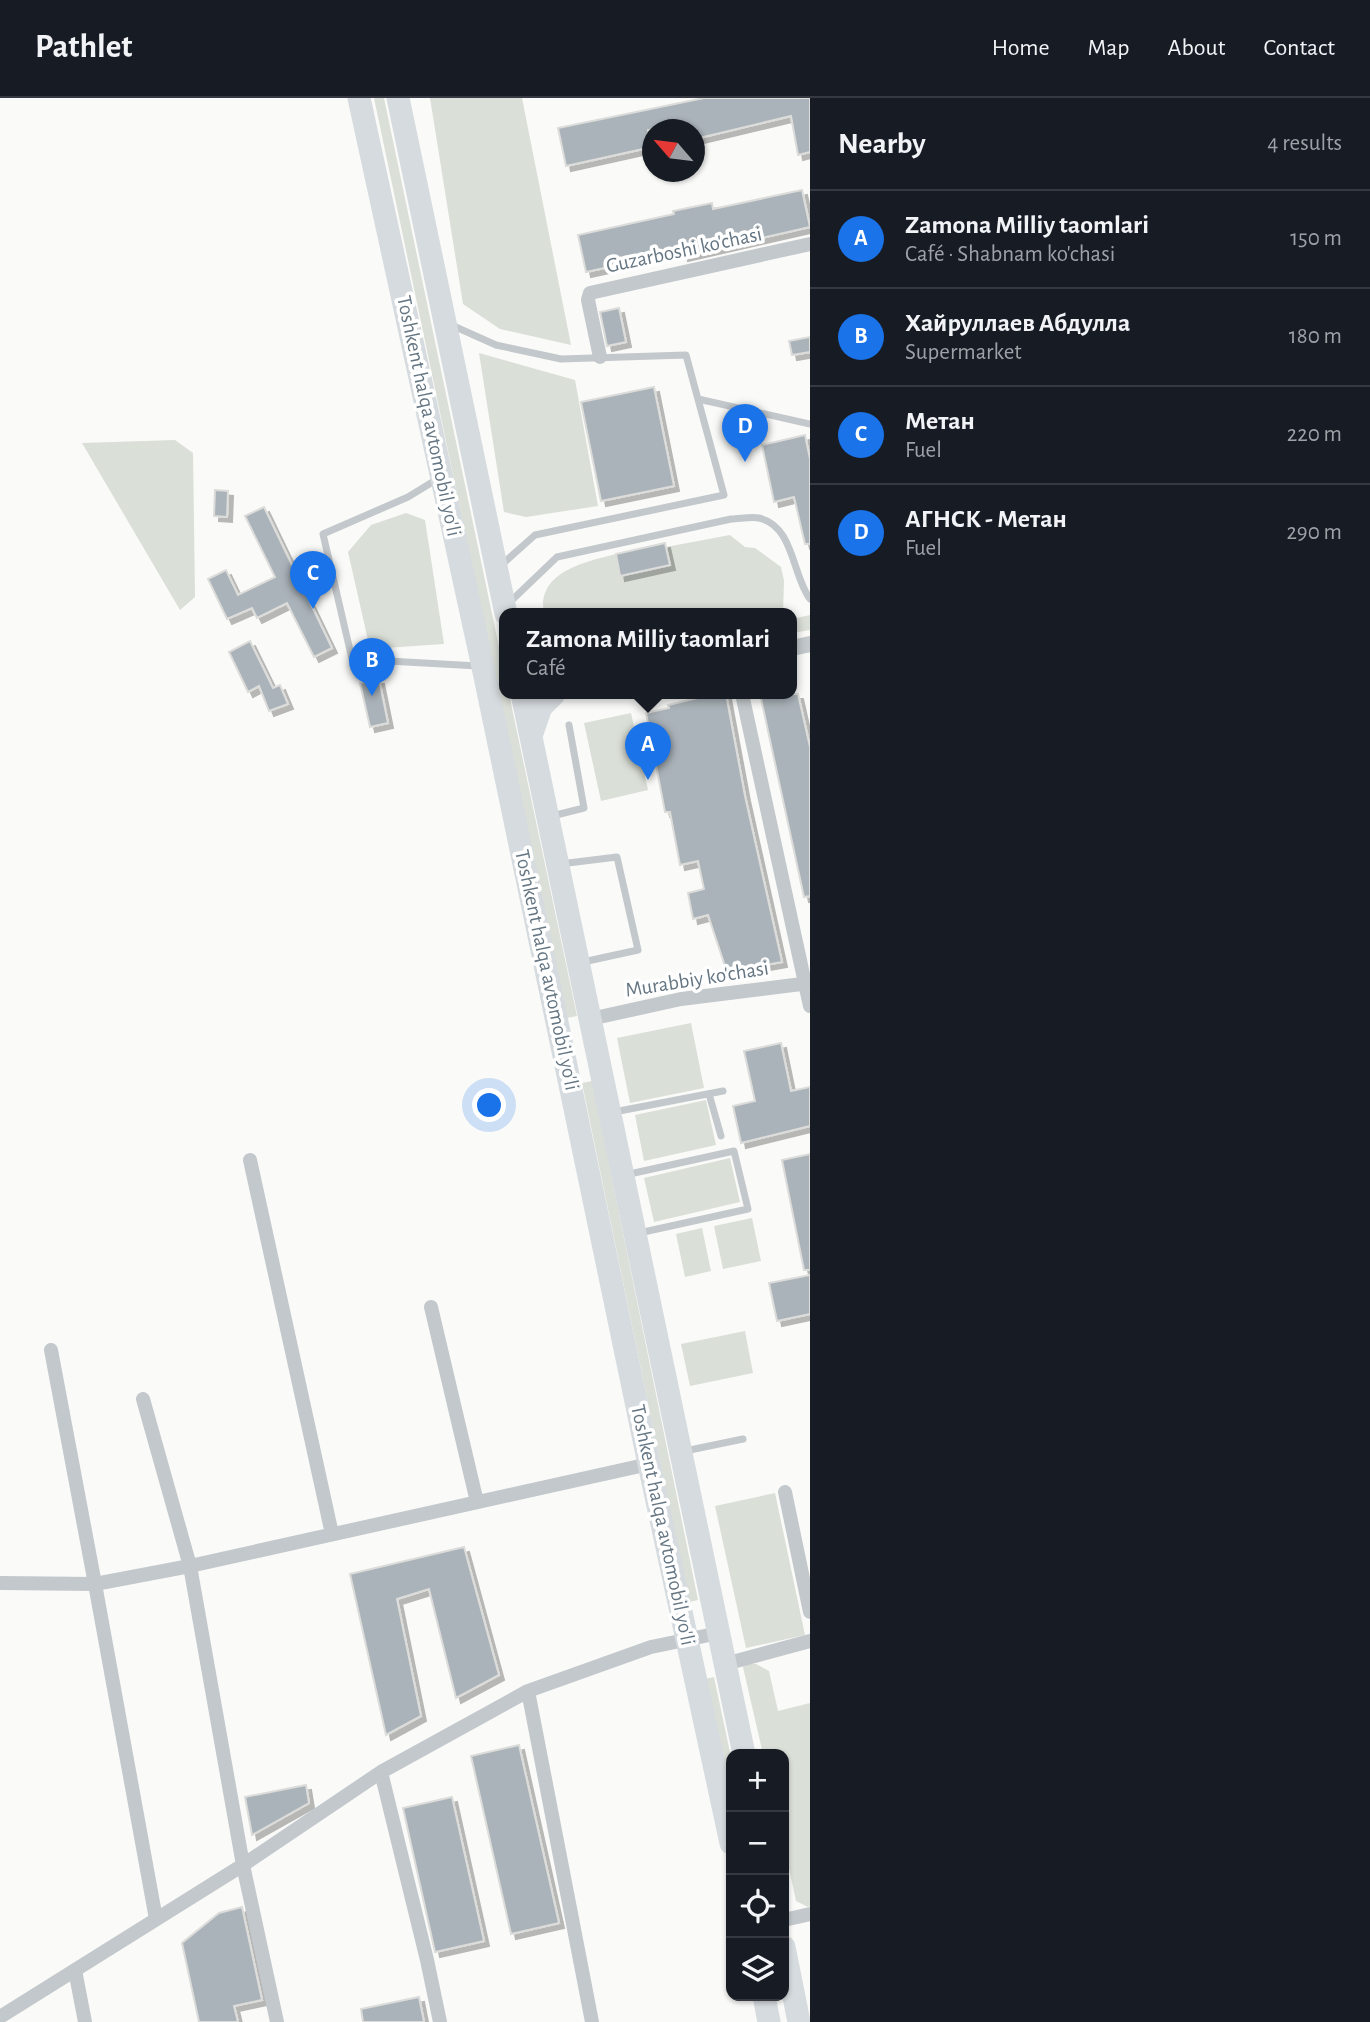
<!DOCTYPE html>
<meta charset="utf-8">
<style>
:root{--surface:#171b24;--page:#20242c;--text:#f1f3f6;--muted:#9ea1a6;--line:#363941;--accent:#1a73e8}
body{margin:0;font-family:"Alegreya Sans",sans-serif;background:var(--page);color:var(--text)}
.controls{position:absolute;right:21px;bottom:21px;display:grid;overflow:hidden;border-radius:14px;box-shadow:0 2px 5px #0004}
.controls button{width:63px;height:63px;display:grid;place-items:center;padding:0;border:0;border-bottom:2px solid var(--line);background:var(--surface);color:var(--text);font:35px sans-serif}
.compass{position:absolute;left:642px;top:21px;width:63px;height:63px;border-radius:50%;background:var(--surface);box-shadow:0 2px 5px #0004;rotate:298deg}
.you{position:absolute;left:490px;top:1008px;width:24px;height:24px;margin:-18px;border:5px solid #fff;border-radius:50%;background:#1a73e8;box-shadow:0 0 0 10px #1a73e833}
.badge{display:grid;place-items:center;width:46px;height:46px;border-radius:50%;background:var(--accent);color:#fff;font-size:23px;font-weight:700}
.pin{position:absolute;translate:-50% -58px;filter:drop-shadow(0 2px 4px #0008)}
.pin::after{content:'';position:absolute;top:37px;width:24px;height:21px;background:inherit;clip-path:polygon(0 0,100% 0,50% 100%)}
.popup{position:absolute;left:499px;top:510px;width:298px;height:91px;box-sizing:border-box;display:grid;place-content:center;border-radius:14px;background:var(--surface);filter:drop-shadow(0 2px 5px #0005);font-size:23px;white-space:nowrap;color:var(--muted)}
.popup b{font-size:26px;color:var(--text)}
.popup::after{content:'';position:absolute;left:50%;top:100%;margin-left:-14px;border:14px solid transparent;border-top-color:var(--surface)}
.list{margin:0;padding:0;list-style:none}
h2{display:flex;justify-content:space-between;align-items:center;height:91px;margin:0;padding:0 28px;font-size:30px}
h2 small{font-size:23px;font-weight:400;color:var(--muted)}
.list li{display:grid;grid-template-columns:46px 1fr auto;gap:21px;align-items:center;box-sizing:border-box;height:98px;padding:0 28px;border-top:2px solid var(--line)}
.list b{display:block;font-size:26px;white-space:nowrap}
.list p{margin:0;font-size:23px;white-space:nowrap;color:var(--muted)}
.list em{font-size:23px;font-style:normal;color:var(--muted)}
.icon{flex:none;width:38px;height:38px;fill:none;stroke:currentColor;stroke-width:2;stroke-linecap:round;stroke-linejoin:round}
.map{position:relative;flex:none;width:810px;height:1924px;overflow:hidden}
header{display:flex;align-items:center;gap:42px;box-sizing:border-box;height:98px;padding:0 35px;background:var(--surface);border-bottom:2px solid var(--line)}
header strong{font-size:33px}
nav{display:flex;gap:38px;margin-inline-start:auto;font-size:24px}
main{display:flex}
aside{flex:1;background:var(--surface)}
.map>svg:first-child{display:block}
.green{fill:#dadfd7}
.building{fill:#aab3b9;stroke:#dcdcda;stroke-width:2;filter:url(#shadow)}
.lines{fill:none;stroke-linecap:round;stroke-linejoin:round}
.service{stroke:#c3c8cc;stroke-width:7}
.minor{stroke:#c3c8cc;stroke-width:14}
.tertiary{stroke:#c3c8cc;stroke-width:16}
.trunk{stroke:#d6dbdf;stroke-width:23}
.labels{text-anchor:middle;dominant-baseline:central;stroke-width:7;stroke-linejoin:round;paint-order:stroke}
.street-label{font-size:21px;fill:#657683;stroke:#fff}
</style>
<header>
<strong>Pathlet</strong>
<nav><a>Home</a><a>Map</a><a>About</a><a>Contact</a></nav>
</header>
<main>
<div class="map">
<svg width="810" height="1924" viewBox="0 0 810 1924">
<defs>
<filter id="shadow"><feDropShadow dx="5" dy="5" stdDeviation="0" flood-color="#0004"/></filter>
</defs>
<rect width="100%" height="100%" fill="#fafaf8"/>
<path class="green" d="M374,0H384L504,573V596H509L577,918L567,920Z
M430,0H522L571,247L500,231L463,206Z
M479,255L575,282L598,408L526,419L504,414Z
M175,342L193,355L195,499L180,512L82,345Z
M406,415L425,422L444,546L370,551L348,454L371,427Z
M730,437L745,449L755,450L781,469L784,483L783,516H544C536,474 585,464 616,456L621,478L669,467L666,449Z
M810,517V532L792,535V521Z
M631,615L648,692L601,703L584,625Z
M691,925L704,990L630,1005L617,940Z
M592,983L698,1502L689,1504L582,985Z
M706,1002L716,1047L644,1063L635,1017Z
M730,1060L740,1104L654,1124L644,1080Z
M752,1120L761,1163L723,1171L714,1128Z
M702,1130L711,1173L685,1179L676,1136Z
M745,1233L753,1275L690,1288L681,1246Z
M775,1395L805,1537L746,1550L715,1408Z
M742,1565L756,1566L769,1573L778,1613L810,1605V1808L808,1809L796,1803L784,1747V1656H763Z
M714,1579L731,1659V1705L705,1581Z"/>
<path class="building" d="M704,0H810V54L798,57L791,18L695,41V32H648L652,49L566,68L558,30Z
M802,92L810,129L683,158L682,153L586,174L578,137L674,116L673,113L712,105L713,111Z
M619,210L626,244L607,248L600,214Z
M810,239V254L792,257L789,243Z
M654,289L674,388L601,403L581,304Z
M805,337L810,361V446H805L794,399L774,404L762,347Z
M215,392L228,393L227,419L214,418Z
M264,409L332,550L314,559L287,505L257,520L252,510L227,521L208,481L226,472L238,497L275,479L245,418Z
M665,445L670,467L620,478L616,456Z
M250,543L273,590L280,587L288,606L269,613L259,588L248,594L229,554Z
M379,581L388,625L370,629L360,585Z
M714,596H726L745,698L782,864L727,874L708,817L693,821L688,795L704,791L698,763L680,767L670,714H665L646,615L669,610L668,607Z
M760,596H798L810,649V798L804,799Z
M781,945L791,993L810,989V1028L741,1045L733,1008L755,1003L744,953Z
M810,1056V1172H804L782,1062Z
M810,1177V1216L777,1223L769,1185Z
M464,1449L499,1577L456,1600L429,1491L397,1501L421,1618L386,1637L350,1476Z
M519,1647L559,1825L511,1836L471,1658Z
M306,1687L309,1705L252,1737L245,1699Z
M452,1699L484,1843L435,1854L403,1710Z
M242,1809L262,1902L234,1908L238,1924H199L182,1845L219,1815Z
M419,1899L424,1924H363L361,1911Z"/>
<g class="lines">
<path class="service" d="M449,226L496,247L561,261L686,257L724,397L535,437L499,469
M698,301L810,326
M439,380L408,399L323,436L352,561L478,568
M510,504L557,459L731,421C739,421 751,418 759,420C794,428 792,477 810,501
M552,718L584,710L569,627
M560,766L617,759L638,852L583,864
M709,996L721,1038
M614,1014L723,993
M625,1077L734,1053L748,1111L639,1135
M685,1353L743,1341"/>
<path class="minor" d="M600,259L588,202L590,195L810,146
M742,596L810,908
M590,921L681,901L810,885
M250,1062L332,1436
M431,1209L477,1404
M143,1301L190,1468L95,1486L156,1821
M785,1394L810,1514
M0,1485L95,1486L51,1252
M725,1566L810,1543
M528,1593L592,1924
M381,1674L427,1862L440,1924
M784,1822L810,1816
M75,1872L85,1924
M0,1919L243,1767L381,1674L528,1593L651,1549L719,1535
M277,1924L243,1767L190,1468L649,1366"/>
<path class="tertiary" d="M792,550L810,546"/>
<path class="trunk" d="M359,0L483,569L649,1366L731,1745
M398,0L506,516
M522,596L744,1656
M531,638L541,609L554,596
M784,1849L799,1924
M764,1898L769,1924"/>
</g>
<g class="labels">
<g class="street-label">
<text transform="translate(684 152) rotate(-12)">Guzarboshi ko'chasi</text>
<text transform="translate(429 318) rotate(78)">Toshkent halqa avtomobil yo'li</text>
<text transform="translate(547 872) rotate(78)">Toshkent halqa avtomobil yo'li</text>
<text transform="translate(697 881) rotate(-9)">Murabbiy ko'chasi</text>
<text transform="translate(663 1427) rotate(78)">Toshkent halqa avtomobil yo'li</text>
</g>
</g>
</svg>
<div class="controls">
<button>+</button>
<button>−</button>
<button><svg class="icon" aria-label="locate" viewBox="0 0 24 24"><circle cx="12" cy="12" r="6"/><path d="M12 2v4M12 18v4M2 12h4M18 12h4"/></svg></button>
<button><svg class="icon" aria-label="layers" viewBox="0 0 24 24"><path d="M12 4l9 5-9 5-9-5zM3 14l9 5 9-5"/></svg></button>
</div>
<svg class="compass" viewBox="-18 -18 36 36"><path d="M0-13l5 13h-10z" fill="#e53935"/><path d="M0 13l5-13h-10z" fill="#9ea1a6"/></svg>
<div class="you"></div>
<div class="pin badge" style="left:648px;top:682px">A</div>
<div class="popup"><b>Zamona Milliy taomlari</b>Café</div>
<div class="pin badge" style="left:372px;top:598px">B</div>
<div class="pin badge" style="left:313px;top:511px">C</div>
<div class="pin badge" style="left:745px;top:364px">D</div>
</div>
<aside>
<h2>Nearby<small>4 results</small></h2>
<ul class="list">
<li><span class="badge">A</span><div><b>Zamona Milliy taomlari</b><p>Café · Shabnam ko'chasi</p></div><em>150 m</em></li>
<li><span class="badge">B</span><div><b>Хайруллаев Абдулла</b><p>Supermarket</p></div><em>180 m</em></li>
<li><span class="badge">C</span><div><b>Метан</b><p>Fuel</p></div><em>220 m</em></li>
<li><span class="badge">D</span><div><b>АГНСК - Метан</b><p>Fuel</p></div><em>290 m</em></li>
</ul>
</aside>
</main>
